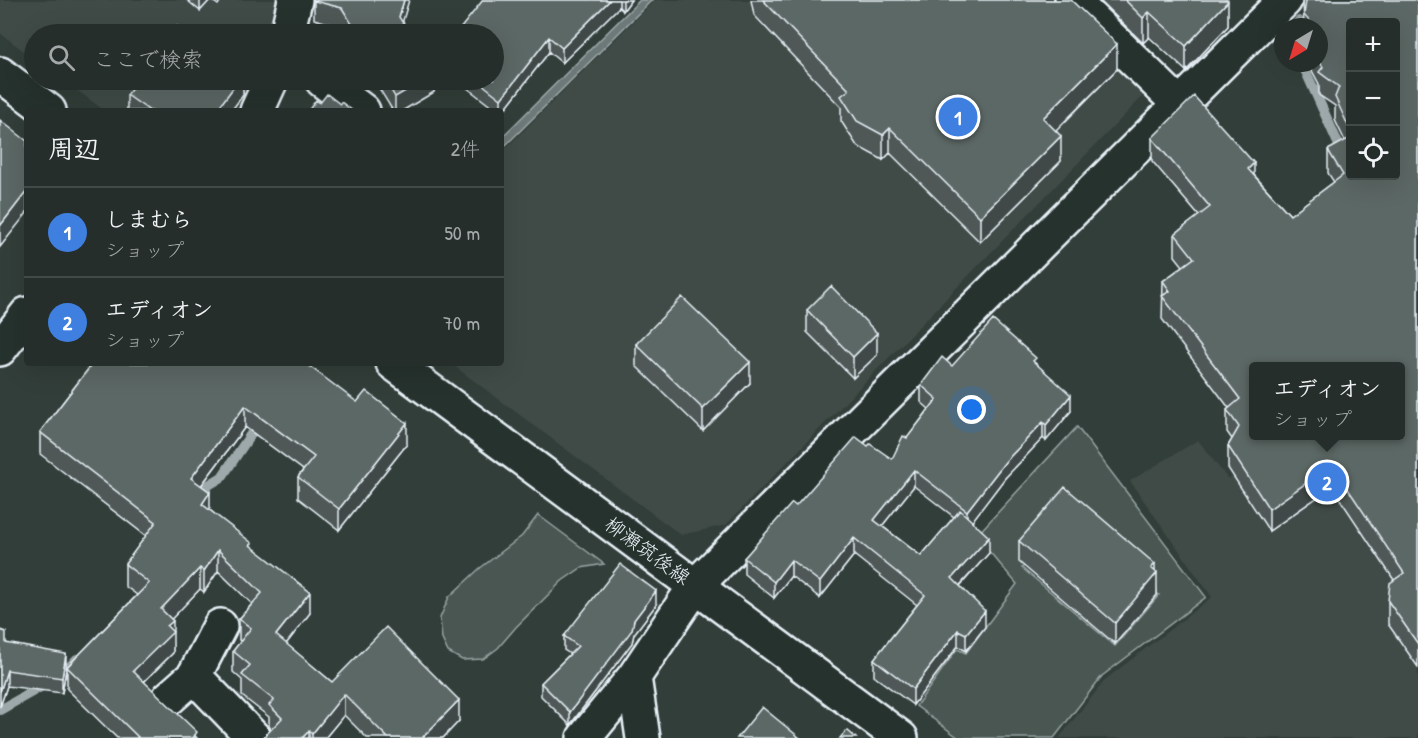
<!DOCTYPE html>
<html lang="ja">
<meta charset="utf-8">
<style>
:root{--surface:#262e2b;--page:#323a37;--text:#f1f3f6;--muted:#a4a8a9;--line:#424a47;--accent:#ffd166}
body{margin:0;font-family:"Patrick Hand","Klee One",sans-serif;background:var(--page);color:var(--text)}
.controls{position:absolute;right:18px;top:18px;display:grid;overflow:hidden;border-radius:6px;box-shadow:0 6px 24px #0002}
.controls button{width:54px;height:54px;display:grid;place-items:center;padding:0;border:0;border-bottom:2px solid var(--line);background:var(--surface);color:var(--text);font:30px sans-serif}
.compass{position:absolute;left:1274px;top:18px;width:54px;height:54px;border-radius:50%;background:var(--surface);box-shadow:0 6px 24px #0002;rotate:218deg}
.you{position:absolute;left:972px;top:410px;width:21px;height:21px;margin:-15px;border:4px solid #fff;border-radius:50%;background:#1a73e8;box-shadow:0 0 0 9px #1a73e833}
.badge{display:grid;place-items:center;width:39px;height:39px;border-radius:50%;background:var(--accent);color:#fff;font-size:20px;font-weight:700}
.pin{position:absolute;translate:-50% -50%;border:3px solid #fff;box-shadow:0 2px 6px #0006}
.popup{position:absolute;left:1249px;top:362px;width:156px;height:78px;box-sizing:border-box;display:grid;place-content:center;border-radius:6px;background:var(--surface);filter:drop-shadow(0 2px 4px #0005);font-size:20px;white-space:nowrap;color:var(--muted)}
.popup b{font-size:22px;color:var(--text)}
.popup::after{content:'';position:absolute;left:50%;top:100%;margin-left:-12px;border:12px solid transparent;border-top-color:var(--surface)}
.list{margin:0;padding:0;list-style:none}
h2{display:flex;justify-content:space-between;align-items:center;height:78px;margin:0;padding:0 24px;font-size:26px}
h2 small{font-size:20px;font-weight:400;color:var(--muted)}
.list li{display:grid;grid-template-columns:39px 1fr auto;gap:18px;align-items:center;box-sizing:border-box;height:90px;padding:0 24px;border-top:2px solid var(--line)}
.list b{display:block;font-size:22px;white-space:nowrap}
.list p{margin:0;font-size:20px;white-space:nowrap;color:var(--muted)}
.list em{font-size:20px;font-style:normal;color:var(--muted)}
.icon{flex:none;width:33px;height:33px;fill:none;stroke:currentColor;stroke-width:2;stroke-linecap:round;stroke-linejoin:round}
.map{position:relative;flex:none;width:1418px;height:738px;overflow:hidden}
.search{position:absolute;background:var(--surface);box-shadow:0 6px 24px #0002;left:24px;top:24px;width:480px;height:66px;display:flex;align-items:center;gap:15px;box-sizing:border-box;padding:0 21px;border-radius:33px;color:var(--muted);font-size:22px}
.panel{position:absolute;background:var(--surface);box-shadow:0 6px 24px #0002;left:24px;top:108px;width:480px;height:258px;border-radius:6px}
.map>svg:first-child{display:block}
.built{fill:#3f4b46}
.green{fill:#495651;stroke:#98a4a4;stroke-width:1.5;fill-rule:evenodd}
.water{fill:#6d7978;stroke:#9ea9ab;stroke-width:1.5}
.lines{fill:none;stroke-linecap:round;stroke-linejoin:round}
.stream{stroke:#9ea9ab;stroke-width:10}
.minor-casing{stroke:#e8f1f8;stroke-width:38}
.major-casing{stroke:#e8f1f8;stroke-width:38}
.minor{stroke:#26332d;stroke-width:33}
.major{stroke:#26332d;stroke-width:33}
.wall{fill:#4f5957;stroke:#e8f1f8;stroke-width:1.5;fill-rule:evenodd}
.shaded-wall{fill:#404947;stroke:#e8f1f8;stroke-width:1.5}
.building{fill:#5c6865;stroke:#e8f1f8;stroke-width:1.5;fill-rule:evenodd}
.labels{text-anchor:middle;dominant-baseline:central;stroke-width:5;stroke-linejoin:round;paint-order:stroke}
.street-label{font-size:20px;fill:#e8f1f8;stroke:#26332d}
</style>
<div class="map">
<svg width="1418" height="738" viewBox="0 0 1418 738">
<rect width="100%" height="100%" fill="#323e39"/>
<filter id="ink" filterUnits="userSpaceOnUse"><feTurbulence type="fractalNoise" baseFrequency=".0167" numOctaves="2"/><feDisplacementMap in="SourceGraphic" scale="12" xChannelSelector="R" yChannelSelector="G"/><feConvolveMatrix kernelMatrix="1 2 1 2 8 2 1 2 1" color-interpolation-filters="sRGB"/></filter>
<g filter="url(#ink)">
<path class="built" d="M0,0H280L270,34H34V59L0,33Z
M655,0H1064L1152,87L726,525L681,535L450,363H501V150L506,148Z
M63,80H257L246,111H105Z
M1418,349V738H1059L1106,679L1212,597L1130,481L1198,440L1228,479L1292,436H1400V366Z"/>
<path class="green" d="M1077,427L1206,597L1102,676L1054,738H959L916,706L957,649L966,653L1017,584L976,536ZM1038,549L1154,590L1159,595L1115,646L1022,568Z
M538,515L604,564L581,568L562,581L516,627L498,648L483,659L462,660L448,652L442,639L440,618L449,597L479,569L522,536Z"/>
<path class="water" d="M640,0H652L507,144L501,148V138Z"/>
<g class="lines">
<path class="stream" d="M1299,21L1300,27
M1302,63L1350,170
M196,500L207,486L222,477L259,422
M0,710L62,675L77,659"/>
<g class="minor-casing">
<path id="minor" d="M1072,0L1180,105
M287,34L295,0
M322,80L363,111
M257,111L271,80
M0,349L27,314
M194,676L254,738
M634,677L643,738
M169,698L194,676L220,626
M584,738L634,677L696,585L1285,0"/>
</g>
<g class="major-casing">
<path id="major" d="M0,74L49,111
M393,363L901,738"/>
</g>
<use href="#minor" class="minor"/>
<use href="#major" class="major"/>
</g>
<path class="wall" d="M187,0H210L200,11Z
M211,0H221L218,5Z
M314,0L403,22L410,34H347L342,27L314,19Z
M483,0H631L623,11L619,7L562,63L549,52L501,114V111H497L457,80H494Z
M751,0H1071L1117,69L1056,131L1061,161L980,242L890,153L883,160L857,146L841,121V107L754,15Z
M1099,0H1227L1228,26L1186,71L1149,37L1143,43Z
M1303,0H1418V667L1388,624V601L1394,580L1332,487L1269,531L1228,468V446L1232,439L1227,432V410L1229,408L1162,319L1163,281L1183,266L1175,256V234L1199,216L1152,161V138L1254,175L1290,215L1334,182L1328,173V150L1345,141L1335,120V106L1319,95V84L1308,63H1319V27H1304ZM1350,22L1395,176H1350Z
M243,80V95L231,111H127V95Z
M374,80H434V92L402,111H393Z
M807,310L877,355L853,378L807,332Z
M636,344L750,383L703,431L636,366Z
M83,363H305L407,444L339,530L298,498V477L303,470L245,427L201,486L210,510L252,547L310,613L286,644L332,682L459,721L443,738H367L344,715L325,738H263L271,729L269,726V717L242,696V680L233,672V651L241,641L239,640V619L252,604L218,571L204,592L200,589L171,619L173,653L144,682L197,738H117L67,689V667L137,595L125,586V564L146,536L40,454V432L89,368Z
M1036,364L1071,411L1046,441L1043,438L1005,478L972,521L989,553L960,586L985,627L966,651L958,646L913,705L874,676V659L917,605L854,555L820,598L791,576L774,598L744,574V558L796,506L868,446L892,459L929,409L921,402V385L952,366ZM914,486L954,517L921,556L882,526Z
M1019,541L1155,571L1157,595L1115,644L1019,562Z
M656,605L634,634L632,643L570,725L541,696V683L570,654L564,650V636Z
M0,630L6,643L66,669L62,693L7,686L0,707Z"/>
<path class="shaded-wall" d="M200,0H210L200,11Z
M404,0H409L399,34V17Z
M610,0H619V7L562,63V48Z
M623,0H631L623,11Z
M1228,1V26L1186,71V46Z
M1149,12V37L1143,43V18Z
M549,37V52L501,114V99Z
M1117,44V69L1043,143V118Z
M239,80H243V95L231,111H216Z
M424,80H434V92L402,111H395V97Z
M890,128V153L883,160V135Z
M1061,136V161L980,242V217Z
M1254,163V186L1248,169Z
M27,191V213L0,247V226Z
M877,333V355L853,378V357Z
M750,362V383L703,431V409Z
M1071,395V411L1046,441V425Z
M245,406V427L191,499V478Z
M1043,422V438L1005,478L967,528V511L1005,462Z
M407,423V444L339,530V509Z
M1332,465V487L1269,531V509Z
M914,470V486L874,536V520Z
M210,492V513L202,504Z
M989,537V553L952,594V578Z
M854,538V555L820,598V582Z
M218,550V571L204,592V571Z
M791,560V576L774,598V582Z
M1155,564V576L1157,573V595L1115,644V623L1151,568Z
M200,568V589L161,630V609Z
M656,591V605L634,634L632,643L570,725V712L634,620Z
M310,592V613L276,657V635Z
M985,611V627L966,651V634Z
M173,621V653L133,692V671L167,626Z
M958,630V646L913,705V689Z
M66,654V669L62,693V678Z
M7,670V686L0,707V692Z
M344,694V715L325,738H312V734Z
M459,700V721L443,738H422Z
M309,731V738H302Z"/>
<path class="building" d="M314,0H404L399,17L410,34H358L342,8L314,1Z
M483,0H610L562,48L549,37L501,99L477,80H494V34H456Z
M763,0H1071L1117,44L1043,118L1061,136L980,217L890,128L883,135L857,121L841,96L849,90Z
M1125,0H1227L1228,1L1186,46L1149,12L1143,18Z
M1306,0H1418V644L1388,601L1390,583L1404,573L1332,465L1269,509L1228,446L1239,427L1227,410L1240,399L1162,296L1170,291L1163,281L1194,258L1175,234L1210,207L1152,138L1194,96L1254,163L1248,169L1290,215L1343,175L1328,150L1350,138V176H1395V22H1350V130L1335,97L1339,87L1319,72L1323,67L1319,60V27H1308L1311,23L1304,15L1306,1ZM1254,366H1401V435H1254Z
M177,26L188,34H171Z
M138,80H239L216,111H150L127,95Z
M385,80H424L395,97Z
M327,94L340,104L341,102L353,111H308L316,100L320,103Z
M0,120L27,141V191L0,226Z
M831,286L877,333L853,357L807,310Z
M682,297L750,362L703,409L636,344Z
M993,320L1036,358L1033,361L1071,395L1046,425L1043,422L1005,462L967,511L914,470L874,520L921,556L960,510L989,537L952,578L985,611L966,634L958,630L913,689L874,659L925,595L854,538L820,582L791,560L774,582L744,558L792,503L796,506L856,437L868,446L870,444L892,459L903,436L907,438L937,399L921,385L942,357L952,366Z
M93,363H305L357,402L366,391L407,423L339,509L298,477L314,457L245,406L191,478L210,492L202,504L252,543L250,545L310,592L276,635L332,682L386,627L459,700L422,738H388L344,694L312,734L309,731L302,738H263L282,718L269,705L274,700L242,675L250,665L233,651L251,628L239,619L262,593L218,550L204,571L200,568L161,609L173,621L167,626L173,632L133,671L197,732L193,738H137L138,737L67,667L149,583L125,564L156,522L40,432Z
M1065,487L1155,564L1151,568L1157,573L1115,623L1019,541Z
M620,564L656,591L634,620L632,630L570,712L541,683L578,646L564,636Z
M0,630L6,632V643L66,654L62,678L7,670L0,692Z
M762,707L800,738H737Z
M847,730L856,738H840Z"/>
</g>
<g class="labels">
<g class="street-label">
<text transform="translate(648 550) rotate(36)">柳瀬筑後線</text>
</g>
</g>
</svg>
<div class="controls">
<button>+</button>
<button>−</button>
<button><svg class="icon" aria-label="locate" viewBox="0 0 24 24"><circle cx="12" cy="12" r="6"/><path d="M12 2v4M12 18v4M2 12h4M18 12h4"/></svg></button>
</div>
<svg class="compass" viewBox="-18 -18 36 36"><path d="M0-13l5 13h-10z" fill="#e53935"/><path d="M0 13l5-13h-10z" fill="#a4a8a9"/></svg>
<div class="you"></div>
<div class="pin badge" style="left:958px;top:117px;background:#3f7fe0">1</div>
<div class="pin badge" style="left:1327px;top:482px;background:#3f7fe0">2</div>
<div class="popup"><b>エディオン</b>ショップ</div>
<div class="search"><svg class="icon" aria-label="search" viewBox="0 0 24 24"><circle cx="10" cy="10" r="6"/><path d="M15 15l6 6"/></svg>ここで検索</div>
<section class="panel">
<h2>周辺<small>2件</small></h2>
<ul class="list">
<li><span class="badge" style="background:#3f7fe0">1</span><div><b>しまむら</b><p>ショップ</p></div><em>50 m</em></li>
<li><span class="badge" style="background:#3f7fe0">2</span><div><b>エディオン</b><p>ショップ</p></div><em>70 m</em></li>
</ul>
</section>
</div>
